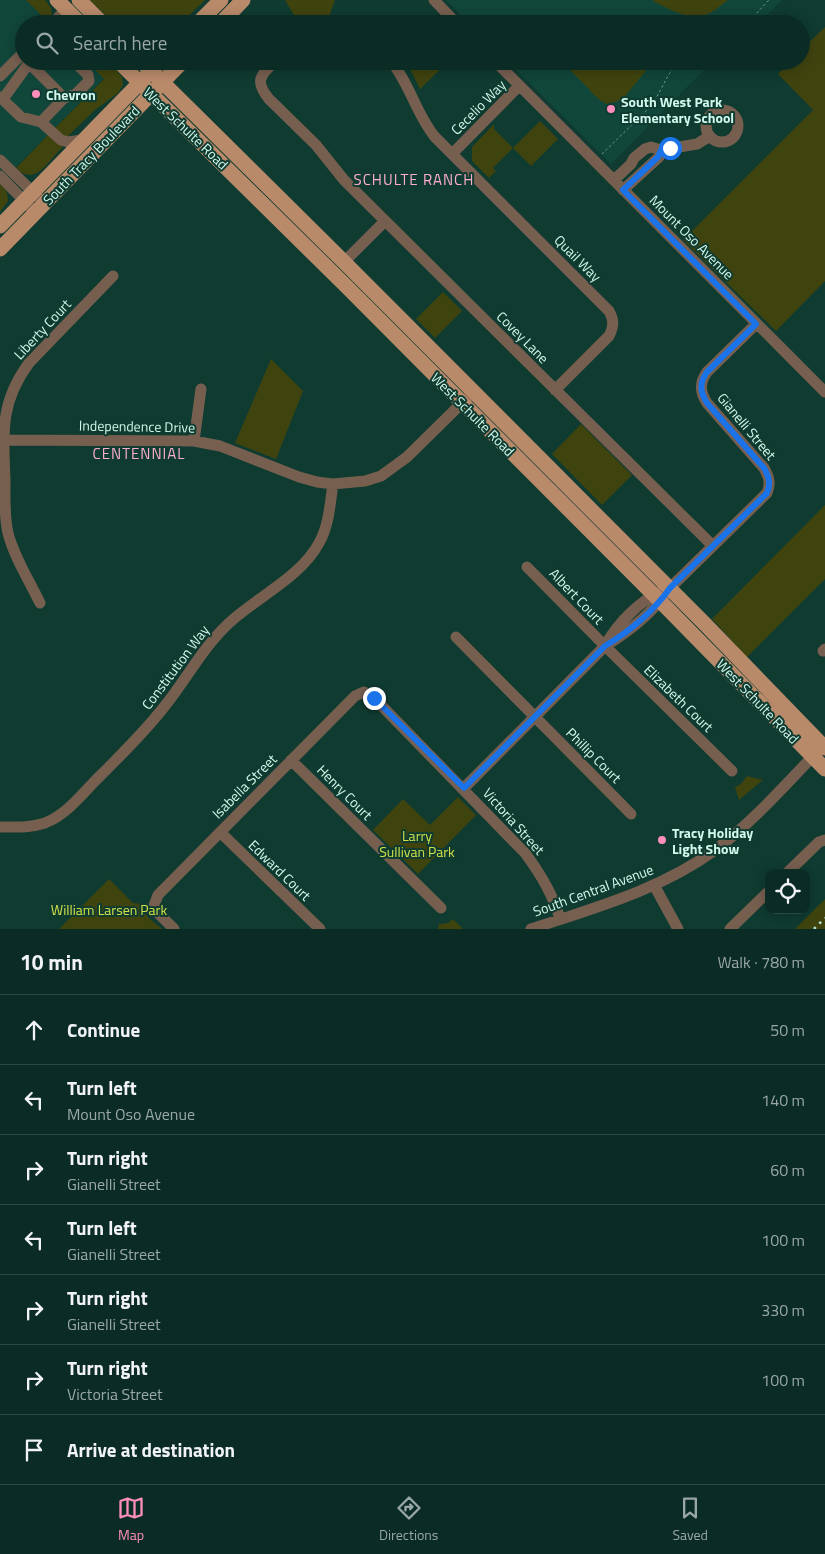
<!DOCTYPE html>
<meta charset="utf-8">
<style>
:root{--surface:#0b2c25;--page:#14342d;--text:#f1f3f6;--muted:#9aa7a7;--line:#2b4842;--accent:#fe8ebc}
body{margin:0;font-family:"Titillium Web",sans-serif;background:var(--page);color:var(--text)}
.controls{position:absolute;right:15px;bottom:15px;display:grid;overflow:hidden;border-radius:10px;box-shadow:0 2px 12px #0003}
.controls button{width:45px;height:45px;display:grid;place-items:center;padding:0;border:0;border-bottom:1px solid var(--line);background:var(--surface);color:var(--text);font:25px sans-serif}
.stop{position:absolute;width:15px;height:15px;margin:-11px;border:4px solid #1a73e8;border-radius:50%;background:#fff}
.stop.end{background:#1a73e8;border-color:#fff;box-shadow:0 1px 5px #0008}
.list{margin:0;padding:0;list-style:none}
h2{display:flex;justify-content:space-between;align-items:center;height:65px;margin:0;padding:0 20px;font-size:21px}
h2 small{font-size:16px;font-weight:400;color:var(--muted)}
.list li{display:grid;grid-template-columns:32px 1fr auto;gap:15px;align-items:center;box-sizing:border-box;height:70px;padding:0 20px;border-top:1px solid var(--line)}
.list b{display:block;font-size:19px;white-space:nowrap}
.list p{margin:0;font-size:16px;white-space:nowrap;color:var(--muted)}
.list em{font-size:16px;font-style:normal;color:var(--muted)}
.icon{flex:none;width:28px;height:28px;fill:none;stroke:currentColor;stroke-width:2;stroke-linecap:round;stroke-linejoin:round}
.map{position:relative;flex:none;width:825px;height:929px;overflow:hidden}
.search{position:absolute;background:var(--surface);box-shadow:0 2px 12px #0003;left:15px;right:15px;top:15px;height:55px;display:flex;align-items:center;gap:12px;box-sizing:border-box;padding:0 18px;border-radius:28px;color:var(--muted);font-size:19px}
.sheet{height:555px;background:var(--surface)}
nav{display:flex;justify-content:space-around;align-items:center;box-sizing:border-box;height:70px;border-top:1px solid var(--line);background:var(--surface);font-size:14px;color:var(--muted)}
nav a{display:grid;justify-items:center;gap:2px}
nav .on{color:var(--accent)}
.map>svg:first-child{display:block}
.built{fill:#11463a}
.green{fill:#3f440f}
.lines{fill:none;stroke-linecap:round;stroke-linejoin:round}
.path{stroke:#6f998e;stroke-width:1;stroke-dasharray:2.5 2.5;stroke-linecap:butt}
.minor{stroke:#775f50;stroke-width:11}
.major{stroke:#b98a6a;stroke-width:15}
.rail{stroke:#b9e1d5;stroke-width:2.5;stroke-dasharray:2.5 5;stroke-linecap:butt}
.route{stroke:#1a73e8;stroke-width:6}
.poi-dot{fill:#fe8ebc;stroke:#0f3b31;stroke-width:2}
.labels{text-anchor:middle;dominant-baseline:central;stroke-width:4;stroke-linejoin:round;paint-order:stroke}
.poi-label{font-size:14px;font-weight:bold;fill:#d2f9ed;stroke:#0f3b31;text-anchor:start}
.street-label{font-size:14px;fill:#d2f9ed;stroke:#0f3b31}
.park-label{font-size:14px;fill:#d1e149;stroke:#0f3b31}
.neighbourhood-label{font-size:15px;letter-spacing:1px;fill:#feaecc;stroke:#0f3b31}
</style>
<div class="map">
<svg width="825" height="929" viewBox="0 0 825 929">
<rect width="100%" height="100%" fill="#0f3b31"/>
<path class="built" d="M0,0H26L50,24H24V61H87L104,78L0,183Z
M446,0H782L759,24H470Z
M507,61H713L611,164Z"/>
<path class="green" d="M26,0H45L51,8L52,14L47,21Z
M90,0H205L180,24H114Z
M285,0H335L329,17L313,24H299Z
M652,0H728C723,4 718,8 712,12C692,23 669,10 652,0Z
M825,27V281L776,331L683,240L813,110L778,74L790,61H801V50Z
M87,61H107L122,77L123,85L118,93L95,110L67,137L54,129L104,79Z
M406,61H449L420,89Z
M561,61H654L622,100L606,104L603,101L602,102L591,92L590,90Z
M540,121L558,139L531,166L513,148L493,168L496,171L489,178L472,161V147L494,124V129L513,148Z
M48,135L63,147C49,159 36,188 16,168Z
M0,184L7,192L8,201L0,212Z
M443,292L462,311L435,338L416,319Z
M271,359L303,391L276,459L235,443Z
M581,424L632,475L602,505L552,454Z
M825,505V579L747,657L712,619Z
M747,776L763,780L739,800L735,787L741,784Z
M458,797L476,815L418,874L373,830L403,799L430,825Z
M109,879L133,903L143,904C144,917 153,922 163,929H59Z
M825,899V929H795Z
M453,919L463,929H438L439,924L448,923Z"/>
<g class="lines">
<path class="path" d="M740,24L753,17L769,0
M602,154L653,104L669,74L679,61"/>
<path class="minor" d="M434,0L457,24
M52,24L66,9
M32,61L29,63L64,98L41,122
M276,61C259,75 255,82 269,99L316,145L344,180L713,546
M391,61C410,84 416,114 435,137L609,311C614,320 614,326 609,336L555,390
M495,61L825,392
M0,76L24,52
M0,97L21,117L41,122L61,140L68,142L82,140
M64,98L76,94L89,81L88,75L77,64
M3,99L29,63L28,61
M706 126a16 16 0 1 1 32 0a16 16 0 1 1-32 0Z
M452,154L519,86
M0,160L44,203
M0,176L35,212
M614,180L631,164L634,158L645,149L651,147L661,150L697,144L710,136
M623,190L659,157L661,150
M344,262L385,221
M0,440L194,441L220,446L299,477L317,482L333,484L365,481L381,476L407,457L467,398
M194,441L201,389
M527,567L605,646L732,771
M40,603C29,580 14,557 8,533C4,516 5,497 5,479C3,433 0,402 29,363L113,276
M456,637L631,814
M606,644C617,625 639,601 660,592
M823,651L825,649
M291,760L441,908
M464,788L605,646C630,631 653,612 670,588L767,493C771,483 769,477 764,468L707,403C700,392 699,383 707,372L756,324
M0,827C15,827 30,828 45,823C65,815 80,797 94,782C118,758 143,734 164,707C186,680 203,647 229,623C257,597 301,577 319,543C329,526 330,504 333,484
M220,832L320,929
M787,873L819,842L825,840
M654,885L678,929
M174,929L153,908L158,895L355,696L364,692L374,698L525,853C540,873 553,894 560,919
M531,929C594,908 660,890 715,850C753,822 785,785 817,752
M730,929L769,891"/>
<path class="major" d="M57,0L81,24
M79,0L103,24
M197,24L221,0
M220,24L243,0
M118,61L346,286L667,608L825,769
M141,61L344,262L704,623L825,748
M0,226L161,61
M0,249L183,61"/>
<path class="rail" d="M814,929L825,918"/>
</g>
<g class="lines">
<path class="route" d="M374,698L464,788L605,646C630,631 653,612 670,588L767,493C771,483 769,477 764,468L707,403C700,392 699,383 707,372L756,324L623,190L658,157L661,150L670,148"/>
</g>
<g class="poi-dot">
<circle cx="36" cy="94" r="5"/>
<circle cx="611" cy="109" r="5"/>
<circle cx="662" cy="840" r="5"/>
</g>
<g class="labels">
<g class="poi-label">
<text x="46" y="94">Chevron</text>
<text x="621" y="101">South West Park<tspan x="621" dy="16">Elementary School</tspan></text>
<text x="672" y="832">Tracy Holiday<tspan x="672" dy="16">Light Show</tspan></text>
</g>
<g class="street-label">
<text transform="translate(478 107) rotate(-45)">Cecelio Way</text>
<text transform="translate(186 128) rotate(44)">West Schulte Road</text>
<text transform="translate(91 155) rotate(-46)">South Tracy Boulevard</text>
<text transform="translate(692 237) rotate(45)">Mount Oso Avenue</text>
<text transform="translate(578 258) rotate(45)">Quail Way</text>
<text transform="translate(42 329) rotate(-47)">Liberty Court</text>
<text transform="translate(523 337) rotate(45)">Covey Lane</text>
<text transform="translate(473 414) rotate(45)">West Schulte Road</text>
<text transform="translate(137 426) rotate(1)">Independence Drive</text>
<text transform="translate(747 426) rotate(50)">Gianelli Street</text>
<text transform="translate(577 596) rotate(46)">Albert Court</text>
<text transform="translate(175 667) rotate(-53)">Constitution Way</text>
<text transform="translate(679 698) rotate(44)">Elizabeth Court</text>
<text transform="translate(758 701) rotate(46)">West Schulte Road</text>
<text transform="translate(594 755) rotate(45)">Phillip Court</text>
<text transform="translate(244 786) rotate(-45)">Isabella Street</text>
<text transform="translate(345 792) rotate(45)">Henry Court</text>
<text transform="translate(514 821) rotate(48)">Victoria Street</text>
<text transform="translate(280 870) rotate(44)">Edward Court</text>
<text transform="translate(593 890) rotate(-20)">South Central Avenue</text>
</g>
<g class="park-label">
<text x="417" y="835">Larry<tspan x="417" dy="16">Sullivan Park</tspan></text>
<text x="109" y="909">William Larsen Park</text>
</g>
<g class="neighbourhood-label">
<text x="414" y="179">SCHULTE RANCH</text>
<text x="139" y="453">CENTENNIAL</text>
</g>
</g>
</svg>
<div class="controls">
<button><svg class="icon" aria-label="locate" viewBox="0 0 24 24"><circle cx="12" cy="12" r="6"/><path d="M12 2v4M12 18v4M2 12h4M18 12h4"/></svg></button>
</div>
<div class="stop" style="left:670px;top:148px"></div>
<div class="stop end" style="left:374px;top:698px"></div>
<div class="search"><svg class="icon" aria-label="search" viewBox="0 0 24 24"><circle cx="10" cy="10" r="6"/><path d="M15 15l6 6"/></svg>Search here</div>
</div>
<section class="sheet">
<h2>10 min<small>Walk · 780 m</small></h2>
<ul class="list">
<li><svg class="icon" aria-label="ahead" viewBox="0 0 24 24"><path d="M12 20V5M6 11l6-6 6 6"/></svg><div><b>Continue</b></div><em>50 m</em></li>
<li><svg class="icon" aria-label="left" viewBox="0 0 24 24"><path d="M17 20v-9H6M10 6l-5 5 5 5"/></svg><div><b>Turn left</b><p>Mount Oso Avenue</p></div><em>140 m</em></li>
<li><svg class="icon" aria-label="right" viewBox="0 0 24 24"><path d="M7 20v-9h11M14 6l5 5-5 5"/></svg><div><b>Turn right</b><p>Gianelli Street</p></div><em>60 m</em></li>
<li><svg class="icon" aria-label="left" viewBox="0 0 24 24"><path d="M17 20v-9H6M10 6l-5 5 5 5"/></svg><div><b>Turn left</b><p>Gianelli Street</p></div><em>100 m</em></li>
<li><svg class="icon" aria-label="right" viewBox="0 0 24 24"><path d="M7 20v-9h11M14 6l5 5-5 5"/></svg><div><b>Turn right</b><p>Gianelli Street</p></div><em>330 m</em></li>
<li><svg class="icon" aria-label="right" viewBox="0 0 24 24"><path d="M7 20v-9h11M14 6l5 5-5 5"/></svg><div><b>Turn right</b><p>Victoria Street</p></div><em>100 m</em></li>
<li><svg class="icon" aria-label="arrive" viewBox="0 0 24 24"><path d="M6 21V4h12l-3 4 3 4H6"/></svg><div><b>Arrive at destination</b></div></li>
</ul>
</section>
<nav>
<a class="on"><svg class="icon" aria-label="map" viewBox="0 0 24 24"><path d="M3 6l6-2 6 2 6-2v14l-6 2-6-2-6 2zM9 4v14M15 6v14"/></svg>Map</a>
<a><svg class="icon" aria-label="directions" viewBox="0 0 24 24"><path d="M12 3l9 9-9 9-9-9zM9 14v-3h6M13 9l2 2-2 2"/></svg>Directions</a>
<a><svg class="icon" aria-label="saved" viewBox="0 0 24 24"><path d="M7 4h10v16l-5-4-5 4z"/></svg>Saved</a>
</nav>
